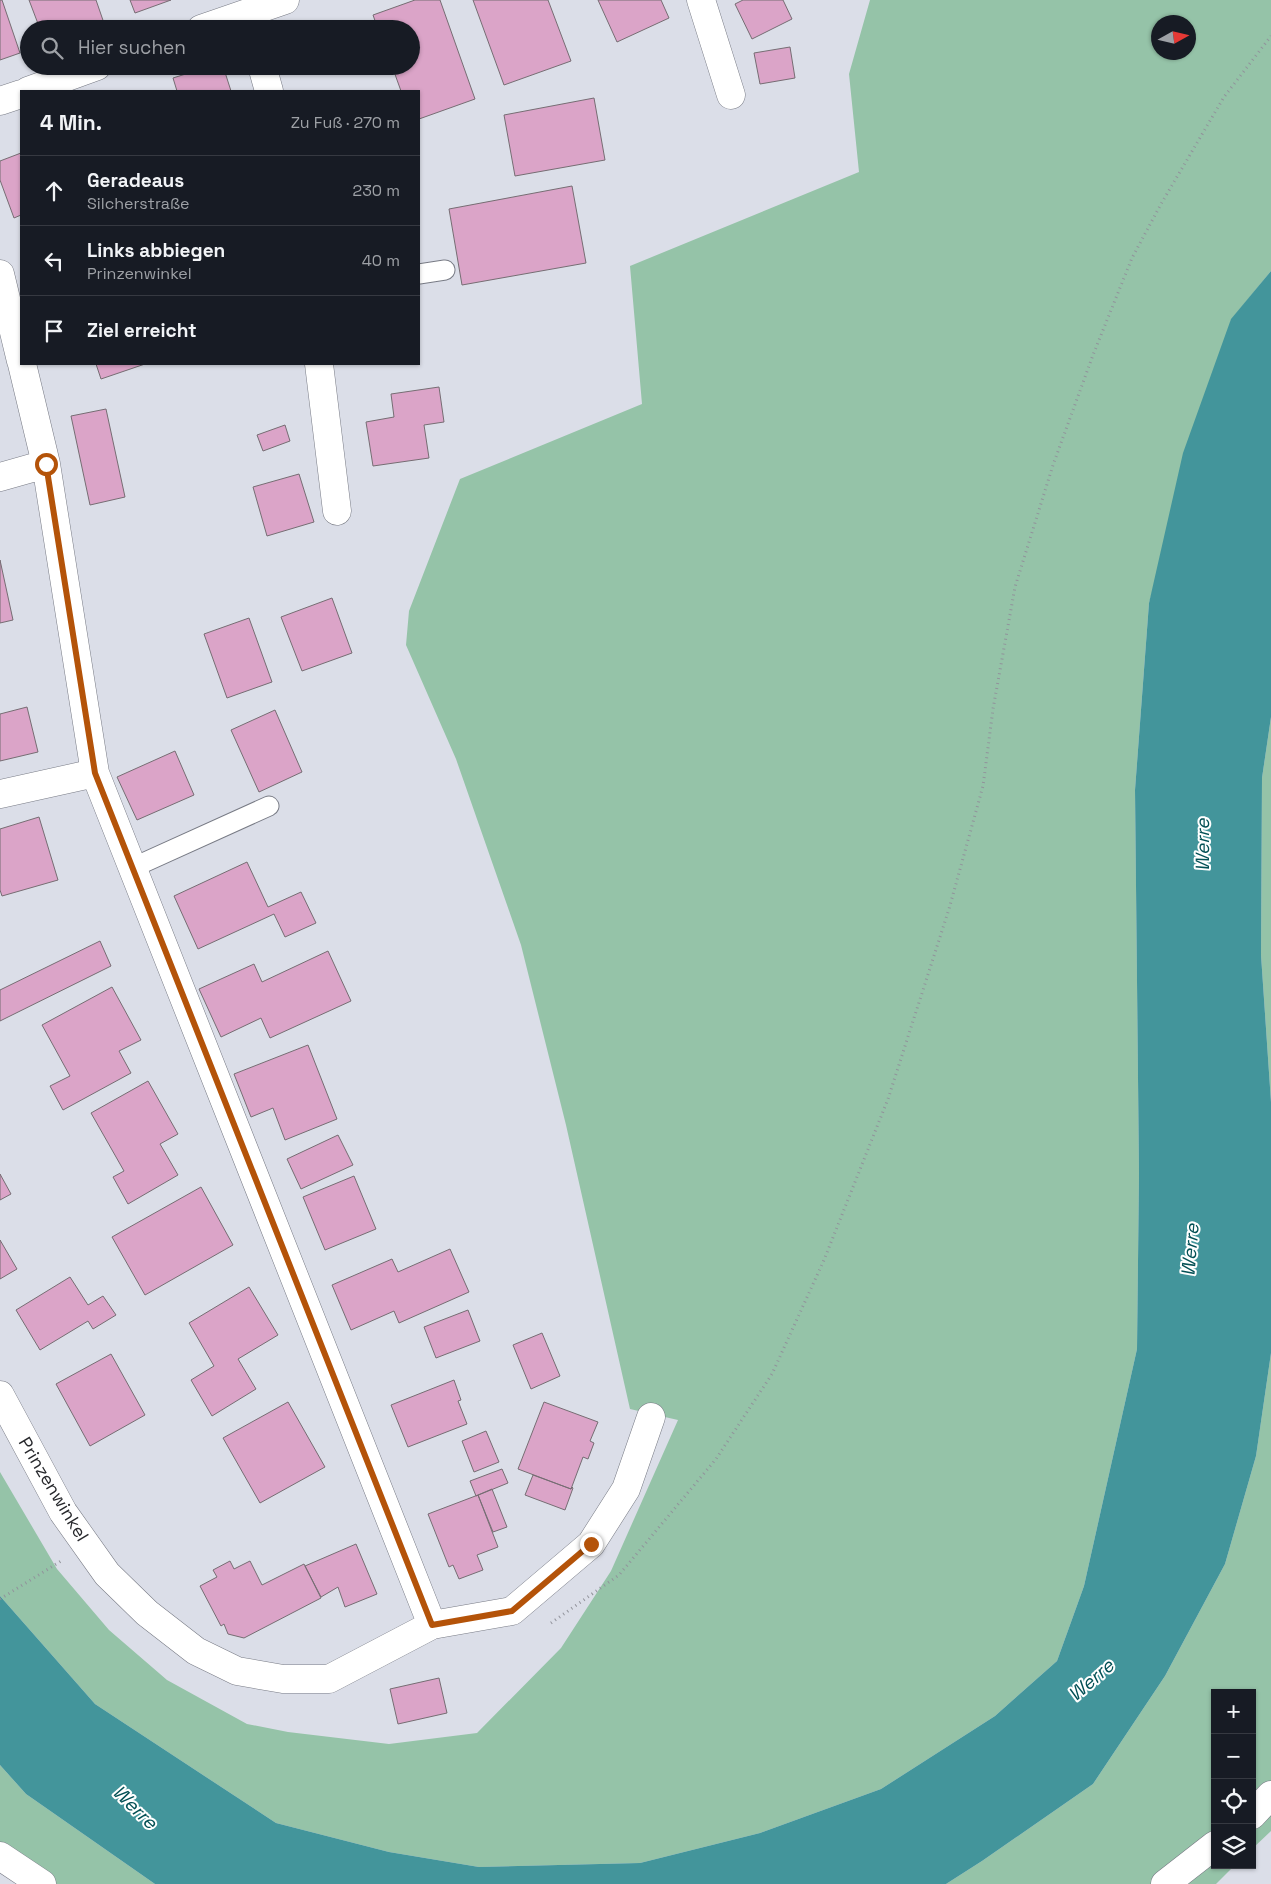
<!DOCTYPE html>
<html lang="de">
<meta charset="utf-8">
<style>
:root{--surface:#171b24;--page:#242831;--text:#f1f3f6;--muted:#9ea1a6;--line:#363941}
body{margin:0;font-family:"Space Grotesk",sans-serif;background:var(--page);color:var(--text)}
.controls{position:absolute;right:15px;bottom:15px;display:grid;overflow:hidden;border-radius:0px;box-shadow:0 1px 4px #0004}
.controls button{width:45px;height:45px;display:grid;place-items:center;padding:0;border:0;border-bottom:1px solid var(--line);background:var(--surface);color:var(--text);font:25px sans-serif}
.compass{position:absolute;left:1151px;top:15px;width:45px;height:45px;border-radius:50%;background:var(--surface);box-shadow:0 1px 4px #0004;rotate:82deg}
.stop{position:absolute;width:15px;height:15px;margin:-11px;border:4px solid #b45309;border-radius:50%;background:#fff}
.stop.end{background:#b45309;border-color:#fff;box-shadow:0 1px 5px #0008}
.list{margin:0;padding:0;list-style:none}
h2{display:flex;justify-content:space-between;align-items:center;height:65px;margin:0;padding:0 20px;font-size:21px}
h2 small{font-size:16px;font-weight:400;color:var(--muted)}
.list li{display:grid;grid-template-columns:32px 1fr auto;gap:15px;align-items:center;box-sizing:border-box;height:70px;padding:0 20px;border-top:1px solid var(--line)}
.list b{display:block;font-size:19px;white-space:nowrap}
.list p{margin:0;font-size:16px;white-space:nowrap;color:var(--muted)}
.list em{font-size:16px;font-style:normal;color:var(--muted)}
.icon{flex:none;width:28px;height:28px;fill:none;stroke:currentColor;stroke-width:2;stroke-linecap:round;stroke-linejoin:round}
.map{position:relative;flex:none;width:1271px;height:1884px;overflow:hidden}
.search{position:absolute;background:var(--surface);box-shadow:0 1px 4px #0004;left:20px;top:20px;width:400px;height:55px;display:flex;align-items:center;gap:12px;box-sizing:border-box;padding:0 18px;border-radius:28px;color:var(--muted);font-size:19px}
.panel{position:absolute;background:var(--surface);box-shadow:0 1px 4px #0004;left:20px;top:90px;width:400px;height:275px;border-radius:0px}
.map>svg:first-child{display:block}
.green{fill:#95c3a8;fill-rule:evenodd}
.water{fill:#43959b}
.building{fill:#dba4c8;stroke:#766d73}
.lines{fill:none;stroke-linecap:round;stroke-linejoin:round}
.lane-casing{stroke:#787b85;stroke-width:21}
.street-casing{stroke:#787b85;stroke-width:29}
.path{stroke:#91939b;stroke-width:3;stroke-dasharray:1 4;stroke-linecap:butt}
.lane{stroke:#fff;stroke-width:19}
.street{stroke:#fff;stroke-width:28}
.route{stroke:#b45309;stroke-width:6}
.labels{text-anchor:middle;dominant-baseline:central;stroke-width:4;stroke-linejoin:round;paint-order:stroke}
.street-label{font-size:18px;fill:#28292d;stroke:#fff}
.water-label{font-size:19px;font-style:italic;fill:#035055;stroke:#fff}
</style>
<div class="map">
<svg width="1271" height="1884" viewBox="0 0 1271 1884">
<rect width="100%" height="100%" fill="#dbdee8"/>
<path class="green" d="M870,0H1271V271L1231,320L1149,603L1135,790L1139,1174L1137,1349L1084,1586L1057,1661L995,1716L881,1789L760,1833L640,1863L479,1867L389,1852L276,1823L95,1704L0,1596V1472L57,1569L109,1630L167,1680L247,1724L288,1732L389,1744L477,1733L561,1648L611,1571L678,1420L630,1409L566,1125L521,945L456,759L406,645L409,611L460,479L642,404L630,266L859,172L849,74ZM1158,22H1188V52H1158Z
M1271,717V1102L1261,955L1262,778Z
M1271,1353V1831L1252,1849V1693H1215V1865H1235L1216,1884H946L982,1861L1093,1784L1165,1676L1225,1564L1256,1456Z
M0,1765L26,1794L155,1884H57L0,1849Z"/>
<path class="water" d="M1271,271V717L1262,778L1261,955L1271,1102V1353L1256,1456L1225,1564L1165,1676L1093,1784L982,1861L946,1884H155L26,1794L0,1765V1596L95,1704L276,1823L389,1852L479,1867L640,1863L760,1833L881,1789L995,1716L1057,1661L1084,1586L1137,1349L1139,1174L1135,790L1149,603L1183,453L1231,319Z"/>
<path class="building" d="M0,0H2L20,53L0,60Z
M29,0H96L106,29H40Z
M130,0H171L135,13Z
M415,0H440L475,99L419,119V91H401L392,66H411V29H378L373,15Z
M473,0H548L571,61L504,85Z
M598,0H661L669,18L617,42Z
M743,0H783L792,19L752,39L735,4Z
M790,47L795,78L760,84L754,53Z
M211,66H223L231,91H177L173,78Z
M594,98L605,160L515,176L504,115Z
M21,153V215L14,218L0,180V161Z
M572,186L586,263L462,285L449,209Z
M96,364H145L101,379Z
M439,387L444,422L424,425L429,458L373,466L366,422L394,417L391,394Z
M106,409L125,497L90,505L71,416Z
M285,425L290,441L263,451L257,435Z
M299,474L314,522L267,536L253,487Z
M0,560L13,620L0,623Z
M332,598L352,653L302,671L281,617Z
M249,618L272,682L227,698L204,634Z
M27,707L38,752L0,761V714Z
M275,710L302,772L259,792L231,730Z
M175,751L194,795L137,820L117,777Z
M39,817L58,880L2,896L0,890V829Z
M247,862L268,907L301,892L316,923L285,937L274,914L198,949L174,896Z
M100,941L111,966L0,1021V990Z
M328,951L351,1001L270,1038L261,1018L221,1037L199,989L254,964L262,982Z
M112,987L141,1040L119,1051L131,1073L63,1110L50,1086L70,1076L42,1025Z
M308,1045L337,1119L285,1140L273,1108L251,1117L234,1074Z
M148,1081L178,1134L160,1144L178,1175L128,1204L113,1177L124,1171L91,1113Z
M338,1135L353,1165L301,1189L287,1159Z
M0,1174L11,1194L0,1200Z
M354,1176L376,1229L325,1250L303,1197Z
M201,1187L233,1245L145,1295L112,1237Z
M0,1240L17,1269L0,1279Z
M450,1249L469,1292L399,1323L394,1311L351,1330L332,1285L392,1259L398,1272Z
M70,1277L88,1305L103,1296L116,1315L93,1329L88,1321L40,1350L16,1310Z
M249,1287L278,1335L238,1359L256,1389L212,1416L191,1380L214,1366L189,1323Z
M468,1310L480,1341L436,1358L424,1327Z
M542,1333L560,1376L531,1389L513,1345Z
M111,1354L145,1415L90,1446L56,1384Z
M454,1380L461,1400L458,1401L467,1424L408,1447L391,1405Z
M288,1402L325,1467L260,1503L223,1438Z
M544,1402L598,1422L590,1441L594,1443L588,1459L583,1457L571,1489L518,1469Z
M486,1431L499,1462L474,1472L462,1441Z
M502,1469L508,1483L476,1496L470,1481Z
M533,1475L571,1489L572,1487L573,1488L565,1510L525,1495Z
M492,1489L507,1527L493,1532L478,1495Z
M478,1495L498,1547L477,1555L483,1570L459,1579L453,1565L449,1567L428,1514Z
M356,1544L377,1594L345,1607L338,1587L321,1597L305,1566Z
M230,1561L234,1569L250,1561L262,1585L304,1564L321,1598L244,1638L228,1634L224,1624L221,1626L200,1586L217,1577L213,1570Z
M439,1678L447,1713L398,1724L390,1689Z"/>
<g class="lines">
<g class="lane-casing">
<path id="lane" d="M419,274L445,270
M132,868L269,806"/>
</g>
<g class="street-casing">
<path id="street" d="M701,0L731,95
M201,29L285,0
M262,66L269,91
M28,91L97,66
M0,101L21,94
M0,274L21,361
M22,364L46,464L95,773L432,1625
M319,364L337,511
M0,477L46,464
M0,794L95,773
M0,1395L63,1512L107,1574L147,1613L196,1651L237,1671L283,1679H329L432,1625L512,1611L591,1544L626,1489L651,1417
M1252,1815L1271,1795
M0,1856L42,1884
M1165,1884L1215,1845"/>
</g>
<path class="path" d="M0,1599L61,1561
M551,1623L619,1575L716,1459L772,1374L824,1260L888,1099L949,909L983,786L993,709L1015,587L1053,465L1093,355L1132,258L1161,204L1224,97L1271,36"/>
<use href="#lane" class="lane"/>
<use href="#street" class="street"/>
</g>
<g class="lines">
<path class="route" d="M46,464L95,773L432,1625L512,1611L591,1544"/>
</g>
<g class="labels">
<g class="street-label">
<text transform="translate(54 1489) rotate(59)">Prinzenwinkel</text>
</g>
<g class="water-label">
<text transform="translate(1202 845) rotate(-90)">Werre</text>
<text transform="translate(1190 1250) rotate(-85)">Werre</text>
<text transform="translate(1091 1680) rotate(-41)">Werre</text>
<text transform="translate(135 1807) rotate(44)">Werre</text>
</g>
</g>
</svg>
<div class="controls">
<button>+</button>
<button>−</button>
<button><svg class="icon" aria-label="locate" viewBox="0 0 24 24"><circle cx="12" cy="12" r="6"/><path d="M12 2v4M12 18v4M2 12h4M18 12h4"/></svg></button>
<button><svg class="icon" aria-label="layers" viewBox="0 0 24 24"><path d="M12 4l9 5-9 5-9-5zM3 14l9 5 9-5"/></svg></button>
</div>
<svg class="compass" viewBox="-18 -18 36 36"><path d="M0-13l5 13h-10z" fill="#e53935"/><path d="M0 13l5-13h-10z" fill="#9ea1a6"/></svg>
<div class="stop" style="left:46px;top:464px"></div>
<div class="stop end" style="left:591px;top:1544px"></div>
<div class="search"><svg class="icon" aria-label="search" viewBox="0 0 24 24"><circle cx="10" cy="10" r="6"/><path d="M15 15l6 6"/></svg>Hier suchen</div>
<section class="panel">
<h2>4 Min.<small>Zu Fuß · 270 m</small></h2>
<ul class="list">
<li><svg class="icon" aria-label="ahead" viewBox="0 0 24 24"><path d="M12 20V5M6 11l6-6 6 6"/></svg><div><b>Geradeaus</b><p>Silcherstraße</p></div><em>230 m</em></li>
<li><svg class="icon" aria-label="left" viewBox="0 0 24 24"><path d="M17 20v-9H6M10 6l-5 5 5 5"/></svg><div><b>Links abbiegen</b><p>Prinzenwinkel</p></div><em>40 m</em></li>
<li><svg class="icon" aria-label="arrive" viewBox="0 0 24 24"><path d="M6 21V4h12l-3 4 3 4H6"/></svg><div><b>Ziel erreicht</b></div></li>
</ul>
</section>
</div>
